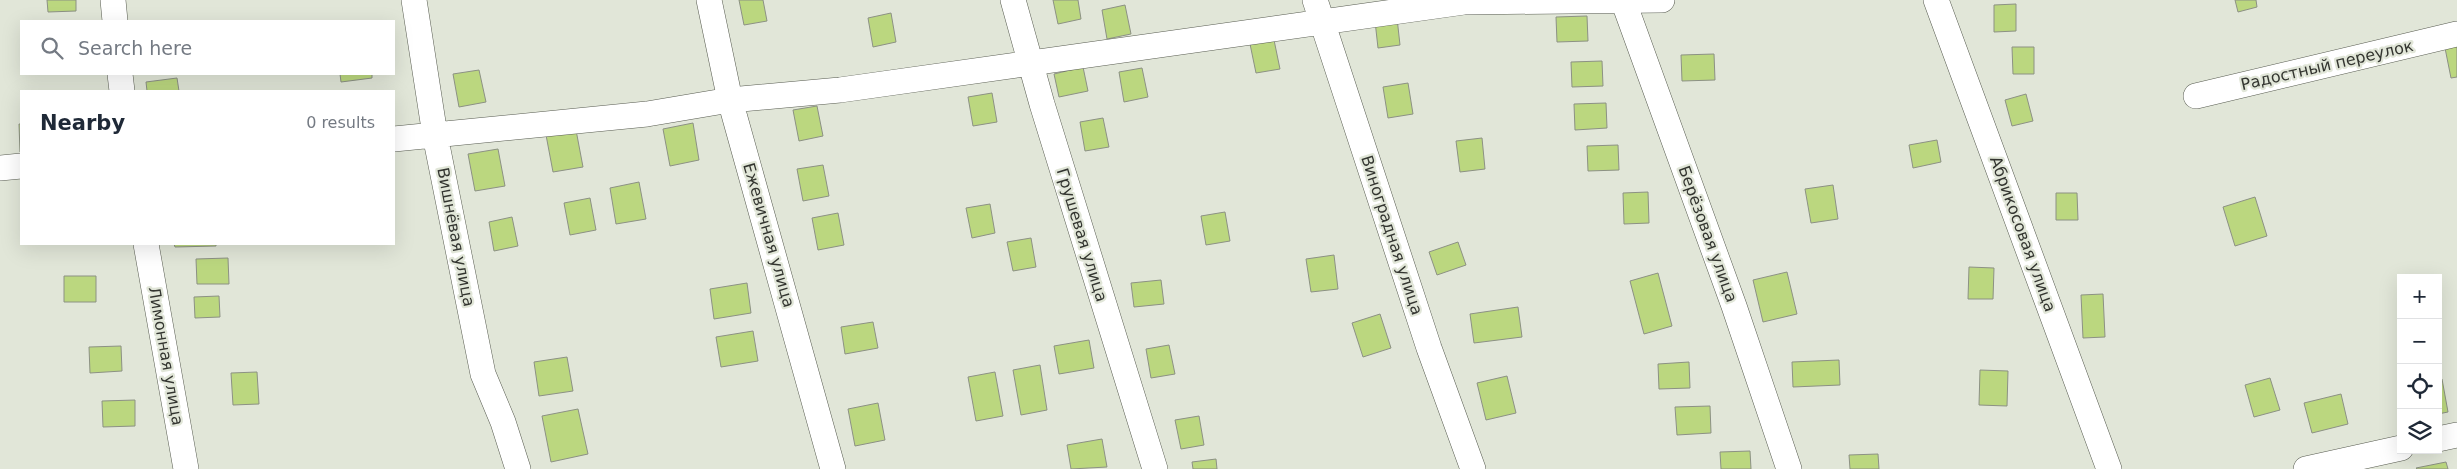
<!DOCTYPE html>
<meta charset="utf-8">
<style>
:root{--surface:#fff;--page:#f2f2f3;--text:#1f2937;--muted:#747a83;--line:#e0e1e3}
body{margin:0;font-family:"DejaVu Sans",sans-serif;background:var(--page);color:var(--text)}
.controls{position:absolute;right:15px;bottom:15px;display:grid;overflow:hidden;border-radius:0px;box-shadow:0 5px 20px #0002}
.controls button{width:45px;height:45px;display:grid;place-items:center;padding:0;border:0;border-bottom:1px solid var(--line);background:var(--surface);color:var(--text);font:25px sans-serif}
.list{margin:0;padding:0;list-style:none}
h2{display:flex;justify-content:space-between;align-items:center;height:65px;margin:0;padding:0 20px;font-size:21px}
h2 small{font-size:16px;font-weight:400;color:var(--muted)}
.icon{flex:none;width:28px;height:28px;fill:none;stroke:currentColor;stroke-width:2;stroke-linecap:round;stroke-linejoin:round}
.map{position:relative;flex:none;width:2457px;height:469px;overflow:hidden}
.search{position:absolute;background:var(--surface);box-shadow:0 5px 20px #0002;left:20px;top:20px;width:375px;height:55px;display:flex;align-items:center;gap:12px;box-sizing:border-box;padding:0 18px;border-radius:0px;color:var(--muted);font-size:19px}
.panel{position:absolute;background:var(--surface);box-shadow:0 5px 20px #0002;left:20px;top:90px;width:375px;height:155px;border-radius:0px}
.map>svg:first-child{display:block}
.building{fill:#bbd77f;stroke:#8c9184}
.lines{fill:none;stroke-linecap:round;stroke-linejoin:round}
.minor-casing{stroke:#585c51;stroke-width:26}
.minor{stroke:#fff;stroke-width:25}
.labels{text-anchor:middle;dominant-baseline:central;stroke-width:4.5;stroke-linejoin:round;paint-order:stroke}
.street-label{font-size:16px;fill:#333530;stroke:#e1e6d8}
</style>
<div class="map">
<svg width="2457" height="469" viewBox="0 0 2457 469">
<rect width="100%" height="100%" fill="#e1e6d8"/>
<path class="building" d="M47,0H76V11L48,12Z
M739,0H763L767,21L744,25Z
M1053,0H1078L1081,19L1058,24Z
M2235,0H2256L2257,7L2238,12Z
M2016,4V31L1994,32V5Z
M1125,5L1131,34L1107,39L1102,10Z
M891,13L896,42L873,47L868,18Z
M1587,16L1588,41L1557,42L1556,17Z
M1397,18L1400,45L1378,48L1375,21Z
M1274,40L1280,69L1256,73L1250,44Z
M2457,46V77L2451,78L2445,48Z
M2012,47H2034V74H2013Z
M1714,54L1715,80L1682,81L1681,55Z
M1602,61L1603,86L1572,87L1571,62Z
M1083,67L1088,91L1059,97L1054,74Z
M1142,68L1148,97L1124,102L1119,72Z
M479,70L486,102L459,107L453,74Z
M340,74H372V78L341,82Z
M177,78L179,91H147L146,82Z
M1408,83L1413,114L1388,118L1383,87Z
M992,93L997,122L973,126L968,97Z
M2026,94L2033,121L2012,126L2005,100Z
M1606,103L1607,128L1575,130L1574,104Z
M817,106L823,136L799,141L793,110Z
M1103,118L1109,147L1085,151L1080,122Z
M693,123L699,160L670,166L663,129Z
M19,124H21V152H20Z
M576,130L583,167L553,172L546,135Z
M1482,138L1485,169L1460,172L1456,141Z
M1937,140L1941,162L1913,168L1909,145Z
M1618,145L1619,170L1588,171L1587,146Z
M498,149L505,186L475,191L468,154Z
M823,165L829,196L803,201L797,169Z
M639,182L646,219L616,224L610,188Z
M1833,185L1838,219L1811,223L1805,189Z
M1648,192L1649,223L1624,224L1623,193Z
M2056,193H2077L2078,220H2056Z
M2255,197L2267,236L2235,246L2223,207Z
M590,198L596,230L570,235L564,203Z
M990,204L995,233L972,238L966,208Z
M1225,212L1230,241L1206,245L1201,216Z
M838,213L844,245L818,250L812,218Z
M512,217L518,246L494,251L489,222Z
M1031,238L1036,267L1013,271L1007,242Z
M1458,242L1466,265L1437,275L1429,252Z
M174,244H216V246L175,247Z
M1334,255L1338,289L1311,292L1306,259Z
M228,258L229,284H197L196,259Z
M1969,267L1994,268L1993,299H1968Z
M1787,272L1797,314L1763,322L1753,280Z
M1658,273L1672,326L1644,334L1630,281Z
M64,276H96V302H64Z
M1161,280L1164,304L1134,307L1131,283Z
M747,283L751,313L714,319L710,289Z
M2103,294L2105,337L2083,338L2081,295Z
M219,296L220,317L195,318L194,297Z
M1518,307L1522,337L1474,343L1470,314Z
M1380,314L1391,348L1363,357L1352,323Z
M873,322L878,348L845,354L841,327Z
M753,331L758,361L721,367L716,337Z
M1089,340L1094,368L1059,374L1054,346Z
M1169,345L1175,374L1151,378L1146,349Z
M121,346L122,371L90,373L89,347Z
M567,357L573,391L539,396L534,362Z
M1839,360L1840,385L1793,387L1792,362Z
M1689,362L1690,388L1659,389L1658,364Z
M1040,365L1047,410L1021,415L1013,370Z
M1980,370L2008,371L2007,406L1979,405Z
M257,372L259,404L233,405L231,373Z
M995,372L1003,416L976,421L968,377Z
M1507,376L1516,413L1486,420L1477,383Z
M2270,378L2280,410L2254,417L2245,385Z
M2442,379L2448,412L2438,414V380Z
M2341,394L2348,424L2312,433L2304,403Z
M135,400V426L103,427L102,401Z
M878,403L885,440L855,446L848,409Z
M1710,406L1711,433L1677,435L1675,407Z
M578,409L588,454L551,462L542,416Z
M1199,416L1204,445L1181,449L1175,420Z
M1102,439L1107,467L1071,469L1067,445Z
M1750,451L1751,469H1721L1720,452Z
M1878,454L1879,469H1850L1849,455Z
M1216,459L1217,469H1193L1192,462Z
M2446,462L2448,469H2417L2416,468Z"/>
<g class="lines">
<g class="minor-casing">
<path id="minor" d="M113,0L115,21
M414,0L435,135L483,374L503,422L518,469
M709,0L730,100L833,469
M1013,0L1042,104L1155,469
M1315,0L1429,348L1473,469
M1623,0L1734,306L1789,469
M1936,0L2109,469
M120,74L122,91
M2196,96L2457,34
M394,139L647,114L730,100L840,90L1464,2L1662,0
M0,168L21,166
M146,244L186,469
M2438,439L2457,435
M2306,469L2401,448"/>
</g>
<use href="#minor" class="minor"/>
</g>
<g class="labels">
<g class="street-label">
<text transform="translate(2327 65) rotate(-13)">Радостный переулок</text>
<text transform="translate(1708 234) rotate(70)">Берёзовая улица</text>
<text transform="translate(2023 234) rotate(70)">Абрикосовая улица</text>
<text transform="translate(769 235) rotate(74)">Ежевичная улица</text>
<text transform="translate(1082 235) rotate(73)">Грушевая улица</text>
<text transform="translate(1392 235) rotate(72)">Виноградная улица</text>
<text transform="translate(456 237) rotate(79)">Вишнёвая улица</text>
<text transform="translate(166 356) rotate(80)">Лимонная улица</text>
</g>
</g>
</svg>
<div class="controls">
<button>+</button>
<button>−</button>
<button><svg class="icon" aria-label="locate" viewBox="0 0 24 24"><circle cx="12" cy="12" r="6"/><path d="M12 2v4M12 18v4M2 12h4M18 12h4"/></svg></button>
<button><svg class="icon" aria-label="layers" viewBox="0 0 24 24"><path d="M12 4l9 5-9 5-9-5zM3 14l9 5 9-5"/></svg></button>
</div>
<div class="search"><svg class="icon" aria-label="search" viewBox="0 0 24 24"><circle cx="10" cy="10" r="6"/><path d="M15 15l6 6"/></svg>Search here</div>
<section class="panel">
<h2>Nearby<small>0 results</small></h2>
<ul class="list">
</ul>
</section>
</div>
